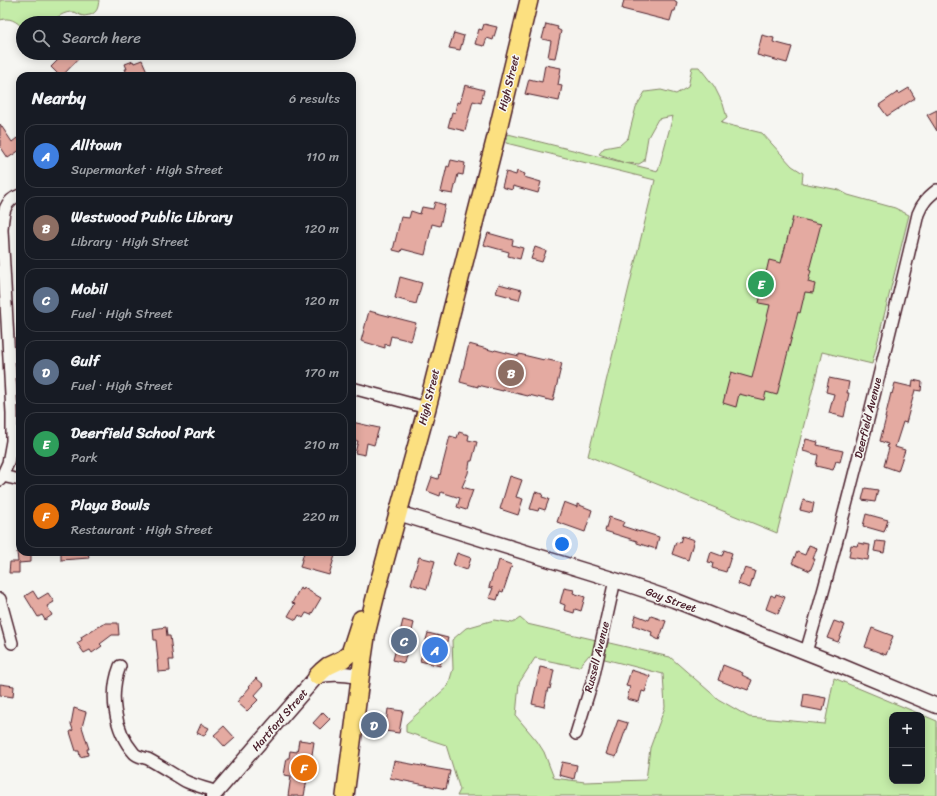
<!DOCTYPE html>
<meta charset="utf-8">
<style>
:root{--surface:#171b24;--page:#20242c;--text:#f1f3f6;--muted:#9ea1a6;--line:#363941;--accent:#0b8043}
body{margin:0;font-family:Sriracha,sans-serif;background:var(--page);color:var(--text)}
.controls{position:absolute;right:12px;bottom:12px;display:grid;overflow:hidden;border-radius:8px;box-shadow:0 2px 10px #0003}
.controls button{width:36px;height:36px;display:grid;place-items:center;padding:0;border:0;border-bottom:1px solid var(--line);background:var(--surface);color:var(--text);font:20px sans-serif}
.you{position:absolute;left:562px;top:544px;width:14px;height:14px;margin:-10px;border:3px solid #fff;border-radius:50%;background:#1a73e8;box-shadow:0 0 0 6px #1a73e833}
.badge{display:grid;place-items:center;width:26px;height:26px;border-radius:50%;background:var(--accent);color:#fff;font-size:13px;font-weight:700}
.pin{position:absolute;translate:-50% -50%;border:2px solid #fff;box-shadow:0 1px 4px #0006}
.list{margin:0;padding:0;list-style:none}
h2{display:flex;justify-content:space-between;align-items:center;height:52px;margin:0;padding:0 16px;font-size:17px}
h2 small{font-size:13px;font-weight:400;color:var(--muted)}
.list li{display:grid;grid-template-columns:26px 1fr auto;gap:12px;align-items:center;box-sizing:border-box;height:64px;margin:0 8px 8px;padding:0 8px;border:1px solid var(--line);border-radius:12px}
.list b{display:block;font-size:15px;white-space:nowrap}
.list p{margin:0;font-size:13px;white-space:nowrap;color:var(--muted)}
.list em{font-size:13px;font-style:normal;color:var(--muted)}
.icon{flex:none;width:22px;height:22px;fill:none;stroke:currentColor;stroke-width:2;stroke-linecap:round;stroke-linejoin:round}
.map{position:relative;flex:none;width:937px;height:796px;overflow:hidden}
.search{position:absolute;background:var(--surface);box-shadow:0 2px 10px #0003;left:16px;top:16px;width:340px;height:44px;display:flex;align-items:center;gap:10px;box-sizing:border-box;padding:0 14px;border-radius:22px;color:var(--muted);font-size:15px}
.panel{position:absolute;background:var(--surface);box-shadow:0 2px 10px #0003;left:16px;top:72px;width:340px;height:484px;border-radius:12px}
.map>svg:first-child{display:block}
.green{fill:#c4eca8;stroke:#87866a;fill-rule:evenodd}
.building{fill:#e4aaa1;stroke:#4a1f2b}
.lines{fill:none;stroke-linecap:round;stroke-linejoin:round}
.minor-casing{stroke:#4a1f2b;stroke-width:14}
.tertiary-casing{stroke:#4a1f2b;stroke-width:17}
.primary-casing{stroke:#4a1f2b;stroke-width:20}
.minor{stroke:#f6f6f2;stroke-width:11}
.tertiary{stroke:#f6f6f2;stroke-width:14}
.primary{stroke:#fce080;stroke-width:17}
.labels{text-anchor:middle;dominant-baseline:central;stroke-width:3;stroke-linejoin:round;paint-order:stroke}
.street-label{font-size:11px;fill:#4a1f2b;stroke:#f6f6f2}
</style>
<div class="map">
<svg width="937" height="796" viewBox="0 0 937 796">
<rect width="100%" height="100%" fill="#f6f6f2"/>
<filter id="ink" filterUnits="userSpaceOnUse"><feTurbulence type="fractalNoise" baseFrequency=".025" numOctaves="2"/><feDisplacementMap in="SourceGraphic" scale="8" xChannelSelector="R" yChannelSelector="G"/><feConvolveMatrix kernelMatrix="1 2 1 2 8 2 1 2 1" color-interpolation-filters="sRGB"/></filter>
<g filter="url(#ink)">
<path class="green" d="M0,0H99C98,7 98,12 90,15C89,15 85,16 84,16C80,16 77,12 73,12C63,12 57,17 51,23H23V28C16,21 10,17 0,20Z
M692,67H699L714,86L723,104L727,118L721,123L762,133L792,166L803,173L802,183L839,190L848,195L895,208L909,215L872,364L822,352L777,533L588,456L655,180L506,143L508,134L658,171L673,116L658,119L648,137L644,161L639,164L625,163L599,154L604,148L620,145L628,138L636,107L645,92L661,90L676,94L688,87Z
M520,618L527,624L670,657L718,699L749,717L825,724L834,678L937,721V796H457L460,790L446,745L406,732V724L448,686L453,669L452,640L466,628L494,620L513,623ZM589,655L663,674L665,707L650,748L646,780L585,782L554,778L544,752L537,741L516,716L519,683L535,658L579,667ZM892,715H922V781H892Z"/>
<path class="building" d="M624,0H675V2L677,3L675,11H673L670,21L622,9Z
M484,24L497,27L493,40L487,38L484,46L475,44L479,29L482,30Z
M546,24L558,27L557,29L561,31L555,58L548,57L551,41L542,39Z
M454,33L464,36L460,50L449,48Z
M762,35L774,38L773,42L792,47L787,63L757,55Z
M65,53H84L62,76H60L51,67Z
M142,60L149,76H128L125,69H127L125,64L133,61L134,63Z
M545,65L561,68L558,85L562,86L559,101L525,94L529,79L542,82Z
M465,85L484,90L481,103L473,101L465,131L448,127L452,112L455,113L457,102L460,103Z
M909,88L915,98L887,116L879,105L898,92L899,94Z
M937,110V131L927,115Z
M0,124L12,142L17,138L20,142V150L8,158L0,146Z
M451,160L465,163L463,175L458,174L453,194L441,192L447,166L449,167Z
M517,171L525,174L524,177L541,182L538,193L513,186L512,190L502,187L506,172L516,175Z
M435,202L445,205L440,226L432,224L425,255L402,249L401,252L393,250L401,217L409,218L411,211L420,214L422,207L433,209Z
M793,217L821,224L809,270L811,271L808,282L815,284L813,293L805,292L800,313L798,312L777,395L766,392L764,400L739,394L736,407L723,403L731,372L752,378L770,305L759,303L769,260L781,263Z
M488,233L513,240L512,245L523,248L520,259L508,256L509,252L484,245Z
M535,247L546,251L542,262L531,259Z
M400,277L422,283L416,304L395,298Z
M499,284L522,290L519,300L511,298V297L496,293Z
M369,311L416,323L411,341L391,336L389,345L385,344V348L361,341Z
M469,344L494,351L495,350L519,356V354L544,360V359L562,363L553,401L529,395L528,396L503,390V391L478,385V387L460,382Z
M829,378L849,382L847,393H849L844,417L829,413L834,394L826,392Z
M913,380L922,382L921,391L915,390L906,423L903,422L895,447L905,450L898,471L884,466L889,448L887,447L888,444L880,441L886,418H885L891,393L892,394L895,383L912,387Z
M352,422L379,428L374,445L367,443L365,455L355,453L358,441L352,440Z
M459,432L469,435L468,440L477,442L472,461H470L468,473L462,487L473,490L466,510L457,507L460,498L441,492L440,496L427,491L432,477L438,479L439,474L440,475L450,436L457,438Z
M806,439L818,442L817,445L843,451L840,462L836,461L833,470L816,466L818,455L803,451Z
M510,476L522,480L516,497L523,499L518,515L500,509Z
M865,488L878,490L875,502L862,500Z
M535,492L543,494L542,497L549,499L545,510L539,508L538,511L530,509Z
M803,500L814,503L812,513L800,510Z
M564,502L577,507V504L592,510L585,532L557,522Z
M866,514L888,520L884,532L863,526Z
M609,517L624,522L622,526L640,532V531L659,537L656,549L637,543V541L605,531Z
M682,536L694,540L688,560L672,554L676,542L680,543Z
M876,541L886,542L884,553L874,551Z
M858,543L870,545L868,560L849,557L851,545L857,546Z
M809,545L817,548L813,559H815L810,571L792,563L797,552L805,555Z
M724,550L732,553L726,572L712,568L713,563L708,562L711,552L722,556Z
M17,552H31V562L19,563V573H9L10,562H18Z
M61,552H88L89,558L61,560Z
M304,552H336L329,575L300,567Z
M457,553L471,558L467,570L453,565Z
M419,557L435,561L427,589L411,584Z
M499,560L512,565L503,592L500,591L497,600L489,598L493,588L489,587L494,571H496Z
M745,568L755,571L750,588L738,584L741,575H742Z
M300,588L303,590L304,588L321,598L311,615L306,613L303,618L299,615L296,620L288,616L295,604L292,603Z
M564,588L574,590L573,593L585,597L581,611L575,609L574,613L564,610L565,605L560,603Z
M33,591L38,599L48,593L54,602L47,606L52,615L45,620L42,615L38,617L25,596Z
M776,594L785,597L778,614L766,609L771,595L775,597Z
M636,615L649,620L651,616L666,621L659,640L651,636L652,632L633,625Z
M403,620L414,623L404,663L393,660Z
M834,621L845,625L838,642L827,638Z
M106,623H118L119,635H112L100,644L102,646L92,653L90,650L84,653L77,643L82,640L81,637L97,627Z
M166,627L167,636H170L173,660H169L170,671L158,672L157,660H158L156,640H154L153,629Z
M872,628L893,636L886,655L865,647Z
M428,633L448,638L440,666L420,661Z
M723,665L743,673L742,675L752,680L748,690L737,686L736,687L718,680Z
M540,667L554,670L550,689L548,688L544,707L532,704Z
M631,670L650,676L645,692L642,691L639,702L627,699L630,687L626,686Z
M256,678L264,685L254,696L258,700L247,711L237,702L250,687L249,686Z
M0,684L14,686L13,697L0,695Z
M804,694L826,698L823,711L802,707Z
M74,708L86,712L82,727L89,749H87L88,755L80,757L79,751H76L70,732L73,730L71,724Z
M388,709L403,711L399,733L385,731Z
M323,712L330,719L320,729L313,723Z
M618,720L628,723L616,757L606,754Z
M201,724L209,728L204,736L197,733Z
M224,726L235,738L225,747L214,735Z
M299,740L314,742L308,780L307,779L304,796H288L291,776L284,775L287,758H289L290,751L297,752Z
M394,761L450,771L446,789L390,778Z
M562,762L577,765L574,779L559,775Z"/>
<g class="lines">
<g class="minor-casing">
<path id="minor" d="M352,388L427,408
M2,476L8,463L12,441V413L2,230C3,215 3,201 20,195
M0,480L2,476L20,480
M0,599L12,643
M806,652C830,571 850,490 871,408C887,343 903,279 918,214C922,203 928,197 937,190
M120,666C109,694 114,730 134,753C137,757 143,757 148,759C161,766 173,774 185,781C195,786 207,788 217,792
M576,734L593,679L615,580"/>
</g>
<g class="tertiary-casing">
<path id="tertiary" d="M398,513L615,580L674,600L841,666L937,706
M213,796L317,676C332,672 345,674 360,676"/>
</g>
<g class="primary-casing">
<path id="primary" d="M317,676L322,671L328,666L343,659L350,653L361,619
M345,796L362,664L367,630L378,586L427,408L496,137L529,0"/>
</g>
<use href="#minor" class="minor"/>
<use href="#tertiary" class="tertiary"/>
<use href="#primary" class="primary"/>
</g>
</g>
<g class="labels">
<g class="street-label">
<text transform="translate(509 83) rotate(-76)">High Street</text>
<text transform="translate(429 397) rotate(-76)">High Street</text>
<text transform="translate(868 418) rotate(-76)">Deerfield Avenue</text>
<text transform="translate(671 600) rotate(20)">Gay Street</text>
<text transform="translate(597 657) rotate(-76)">Russell Avenue</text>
<text transform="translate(280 720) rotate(-49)">Hartford Street</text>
</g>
</g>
</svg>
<div class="controls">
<button>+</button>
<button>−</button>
</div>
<div class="you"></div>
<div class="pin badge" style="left:435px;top:650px;background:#3f7fe0">A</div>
<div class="pin badge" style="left:511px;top:373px;background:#8d6e63">B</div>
<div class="pin badge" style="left:404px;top:641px;background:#5c6f8a">C</div>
<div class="pin badge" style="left:374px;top:725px;background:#5c6f8a">D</div>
<div class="pin badge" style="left:761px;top:284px;background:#2e9e5b">E</div>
<div class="pin badge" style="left:304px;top:768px;background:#e8710a">F</div>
<div class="search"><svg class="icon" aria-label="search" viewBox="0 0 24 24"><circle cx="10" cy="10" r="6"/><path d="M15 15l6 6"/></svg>Search here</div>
<section class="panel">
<h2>Nearby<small>6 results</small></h2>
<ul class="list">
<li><span class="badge" style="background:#3f7fe0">A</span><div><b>Alltown</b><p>Supermarket · High Street</p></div><em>110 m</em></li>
<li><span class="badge" style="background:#8d6e63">B</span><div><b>Westwood Public Library</b><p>Library · High Street</p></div><em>120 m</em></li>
<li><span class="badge" style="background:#5c6f8a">C</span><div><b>Mobil</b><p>Fuel · High Street</p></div><em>120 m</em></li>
<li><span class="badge" style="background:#5c6f8a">D</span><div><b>Gulf</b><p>Fuel · High Street</p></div><em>170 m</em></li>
<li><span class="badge" style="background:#2e9e5b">E</span><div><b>Deerfield School Park</b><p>Park</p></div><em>210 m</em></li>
<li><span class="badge" style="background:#e8710a">F</span><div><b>Playa Bowls</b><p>Restaurant · High Street</p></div><em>220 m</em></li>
</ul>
</section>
</div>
